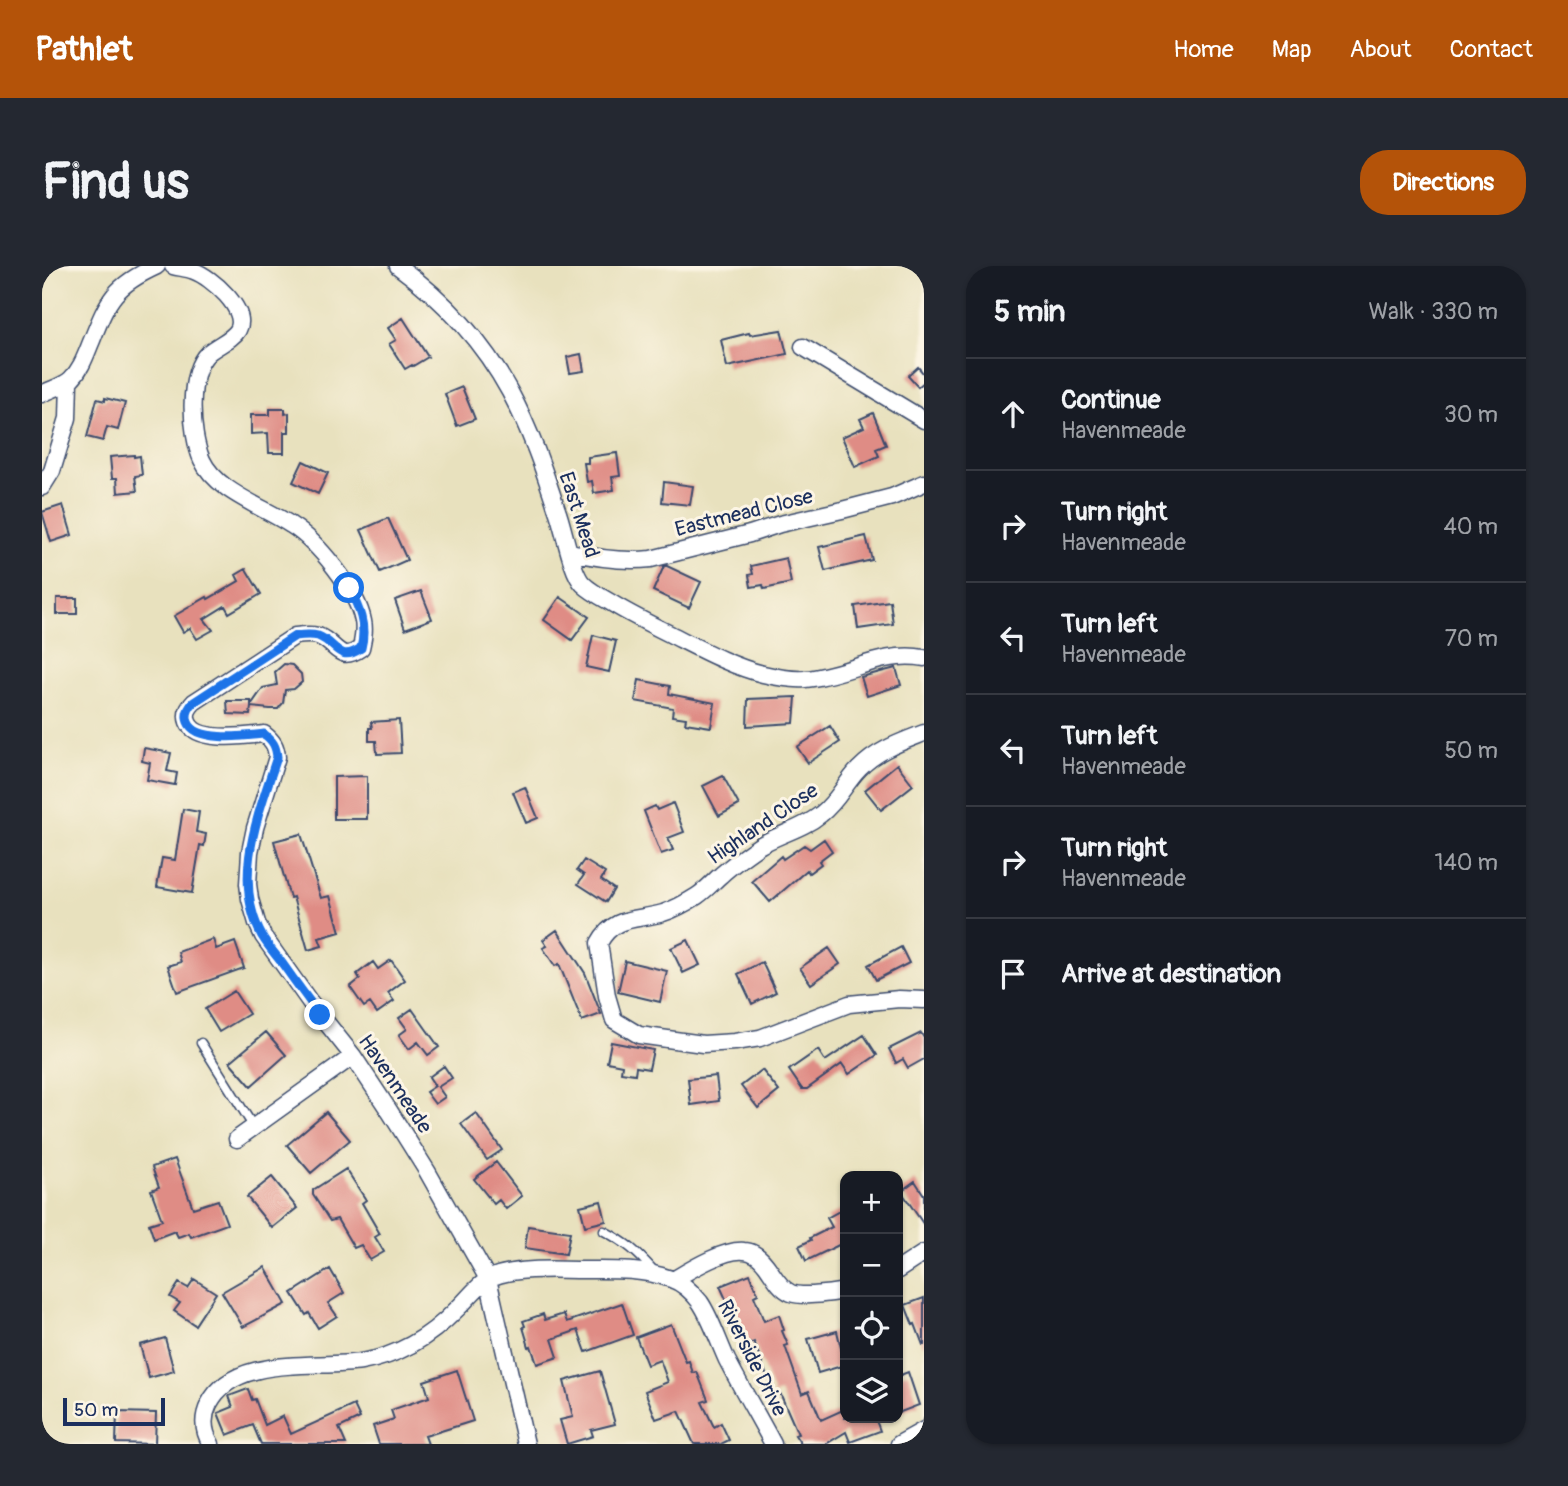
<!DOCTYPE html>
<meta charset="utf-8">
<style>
:root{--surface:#171b24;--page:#242831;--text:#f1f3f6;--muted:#9ea1a6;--line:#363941;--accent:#b45309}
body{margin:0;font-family:Pangolin,sans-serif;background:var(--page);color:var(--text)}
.controls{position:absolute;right:21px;bottom:21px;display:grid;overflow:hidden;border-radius:14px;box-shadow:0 2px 5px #0004}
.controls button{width:63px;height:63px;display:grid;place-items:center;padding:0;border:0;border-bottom:2px solid var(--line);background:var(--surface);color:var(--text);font:35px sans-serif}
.scale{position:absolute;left:21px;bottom:18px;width:102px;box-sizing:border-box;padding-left:7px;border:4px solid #1b2f5e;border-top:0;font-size:19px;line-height:24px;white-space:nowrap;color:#1b2f5e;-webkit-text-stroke:5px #fcf5e5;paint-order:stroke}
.stop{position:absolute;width:21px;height:21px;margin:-16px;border:5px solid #1a73e8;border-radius:50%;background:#fff}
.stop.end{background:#1a73e8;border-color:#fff;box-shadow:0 2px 7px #0008}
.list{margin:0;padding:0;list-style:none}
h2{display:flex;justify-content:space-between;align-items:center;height:91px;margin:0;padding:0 28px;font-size:30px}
h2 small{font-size:23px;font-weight:400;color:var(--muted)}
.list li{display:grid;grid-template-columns:46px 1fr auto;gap:21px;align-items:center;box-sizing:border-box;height:112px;padding:0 28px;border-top:2px solid var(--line)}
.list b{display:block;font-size:26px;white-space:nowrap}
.list p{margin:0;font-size:23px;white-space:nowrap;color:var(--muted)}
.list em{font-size:23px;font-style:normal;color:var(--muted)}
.icon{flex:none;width:38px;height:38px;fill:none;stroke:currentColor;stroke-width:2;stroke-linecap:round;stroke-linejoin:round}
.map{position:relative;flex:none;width:882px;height:1178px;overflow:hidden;border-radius:28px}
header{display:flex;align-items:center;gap:42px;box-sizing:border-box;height:98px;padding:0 35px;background:var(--accent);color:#fff}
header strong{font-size:33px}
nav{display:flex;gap:38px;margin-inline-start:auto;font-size:24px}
.intro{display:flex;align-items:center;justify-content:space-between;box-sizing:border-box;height:168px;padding:0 42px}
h1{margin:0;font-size:49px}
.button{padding:18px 32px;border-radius:28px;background:var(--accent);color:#fff;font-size:24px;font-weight:700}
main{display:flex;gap:42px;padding:0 42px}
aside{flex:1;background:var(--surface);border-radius:28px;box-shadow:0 2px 5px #0004}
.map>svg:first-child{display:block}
.building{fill:#df8c85}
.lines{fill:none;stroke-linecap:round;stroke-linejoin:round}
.service-casing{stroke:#3a4a6c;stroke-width:11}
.minor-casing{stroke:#3a4a6c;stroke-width:19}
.service{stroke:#fff;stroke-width:8}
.minor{stroke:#fff;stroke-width:16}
.route{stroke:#1a73e8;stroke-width:9}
.labels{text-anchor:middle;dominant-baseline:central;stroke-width:6;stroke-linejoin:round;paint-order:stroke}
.street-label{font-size:21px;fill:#1b2f5e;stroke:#fcf5e5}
</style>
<header>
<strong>Pathlet</strong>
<nav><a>Home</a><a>Map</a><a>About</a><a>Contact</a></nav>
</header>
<div class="intro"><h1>Find us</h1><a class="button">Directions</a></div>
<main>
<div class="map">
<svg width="882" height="1178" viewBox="0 0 882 1178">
<rect width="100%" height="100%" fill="#fcf5e5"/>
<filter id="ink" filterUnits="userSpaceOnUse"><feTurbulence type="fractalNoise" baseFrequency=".0143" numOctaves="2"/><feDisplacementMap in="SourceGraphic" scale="14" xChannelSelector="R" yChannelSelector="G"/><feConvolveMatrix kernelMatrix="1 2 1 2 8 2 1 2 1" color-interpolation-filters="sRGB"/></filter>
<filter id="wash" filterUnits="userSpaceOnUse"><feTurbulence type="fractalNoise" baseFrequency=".00686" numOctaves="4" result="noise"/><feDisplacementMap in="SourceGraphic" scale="28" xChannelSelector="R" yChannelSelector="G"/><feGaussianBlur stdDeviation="1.57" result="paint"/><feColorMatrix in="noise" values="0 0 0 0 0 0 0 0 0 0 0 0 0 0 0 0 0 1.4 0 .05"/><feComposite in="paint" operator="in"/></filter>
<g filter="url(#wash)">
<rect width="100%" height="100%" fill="#e8e1be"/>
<g id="blocks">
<path class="building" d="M361,52L386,91L371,100L370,99L363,103L347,78L354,74L346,62Z
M739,64L745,88L685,101L679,74L707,67L708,69Z
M539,88L542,105L528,107L525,91Z
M876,101L882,108V116L876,121L866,110Z
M420,121L433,153L415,160L403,128Z
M63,132L83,137L76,164L65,161L61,175L45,171L55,133L63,135Z
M228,143H243V148L247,147V166H242V187H227L226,167L209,168V149H228Z
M831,147L844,179L834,183L837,190L813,201L800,171L822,161L818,153Z
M575,187L578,210L570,211L572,224L552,227L550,215L545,216L542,197H546V191Z
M92,189V191L98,190L100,209L93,210L95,225L76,227L75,212H70L68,191Z
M261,195L286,207L276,228L251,216Z
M622,216L651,220L648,239L620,236Z
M21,239L30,269L9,276L0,246Z
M346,252L365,294L338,306L319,264Z
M824,270L830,294L783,305L777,281Z
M744,292L749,317L722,323L721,319L709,321L707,309L711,308L709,300Z
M622,300H625L659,316L647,342L611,325Z
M204,303L219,328L187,347L183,340L162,353L171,364L155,373L148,362L141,366L132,350L165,331L166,333L197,315L194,309Z
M379,325L390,353L363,363L353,334Z
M518,331L547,351L530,374L502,354Z
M15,332H35V348H15Z
M848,335L851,358L816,363L813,340Z
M551,369L574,375L567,406L544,401Z
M242,398L250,399L259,408L260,416L252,423L243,424L241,437L236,443H228L209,441L208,449L186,448L185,435H209V439L221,422L235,419L233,406Z
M854,402L859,419L825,430L819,411Z
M597,414L628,420L627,428L673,437L669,461L643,457L644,452L630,450L631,442L593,435Z
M754,431L752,457L705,460L706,433Z
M357,454L359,487L335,488L334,475H327V462H330L329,456Z
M788,460L798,476L766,497L755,481Z
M102,482L129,487L125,505L135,507L133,519L105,514L108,497L100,495Z
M855,498L871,519L839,544L823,524Z
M325,510V553H292V511Z
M681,510L697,539L677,550L661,520Z
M483,521L496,552L484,557L471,526Z
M631,537L642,566L626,572L631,584L619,588L602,545L613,540L615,544Z
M141,543L157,546L154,566L164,568L162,580L158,579L150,627L115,621L120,592L133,594Z
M259,568L279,632L288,630L298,666L277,672L280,680L266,684L251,631L248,632L232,575Z
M782,573L790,585L777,595L779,598L767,607L765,604L728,636L710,615L739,590L741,593L762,579L768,583Z
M542,594L563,607L559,614L572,623L564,636L536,618L542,609L535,604Z
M515,664L543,707L559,748L540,755L517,698L513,700L501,682L505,680L501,674Z
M171,673L174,683L193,676L202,702L135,726L126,700L139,696L136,686Z
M646,674L658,699L641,707L629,682Z
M859,681L867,697L834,714L826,699Z
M787,682L798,698L769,718L758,702Z
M349,694L363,714L346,727L352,735L335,747L328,737L322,741L308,721L318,713L315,708L331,696L336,703Z
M583,695L625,705L618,736L576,726Z
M720,696L734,726L710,738L696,708Z
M192,725L207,748L177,766L163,743Z
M370,743L397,781L386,789L376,776L367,783L357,769L365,763L357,752Z
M224,766L244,789L209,820L188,796Z
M879,767L882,772V793L866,802L861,793L854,797L847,783Z
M822,769L835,789L807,808L800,798L765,823H760L747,804L776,784L783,795Z
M569,776L611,784L607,803L594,801L593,808L579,806L580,799L565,796Z
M402,800L410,812L396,821L403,831L393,838L384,826L393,820L387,811Z
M720,804L737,825L716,842L699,820Z
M674,810L677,835L649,839L646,813Z
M284,846L308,874L269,907L245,879Z
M434,847L460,884L445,894L419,858Z
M133,893L151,942L176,934L185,958L149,971L147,967L136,971L133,965L112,973L107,958L120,954L109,924L117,921L110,901Z
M454,896L480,930L464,943L457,934L452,938L432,913Z
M304,903L324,934L320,937L338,968L333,971L342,986L328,994L319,979L312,982L295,953L288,955L271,929V924Z
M230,911L255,942L230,962L205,931Z
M873,915L882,929V959L859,925Z
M559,935L564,955L543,960L538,940Z
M803,942V976L764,995L757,980L769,974L768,972L790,961L785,952Z
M486,960L528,966L524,988L483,982Z
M223,1001L244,1038L201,1061L180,1026Z
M288,1003L302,1027L286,1037L295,1050L276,1062L267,1047L264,1049L250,1027Z
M708,1008L716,1028L712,1030L722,1055L737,1049L742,1064L740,1065L746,1079L743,1080L760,1128L767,1125L779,1154L803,1143V1152H833L838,1165L808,1176L804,1166L784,1178H759L753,1169L756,1168L738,1127L732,1129L712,1076L703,1080L698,1064L678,1020Z
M152,1013L174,1027L153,1059L132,1045L138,1037L128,1031L137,1017L146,1022Z
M882,1032V1079H881L873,1058L871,1059L863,1039Z
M580,1037L591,1069L544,1086L536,1064L510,1073L516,1091L495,1098L489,1080L487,1081L481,1061L483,1060L481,1055L501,1048L503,1054L522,1048L525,1056Z
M629,1058L644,1096L647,1095L651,1107L655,1106L666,1134L660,1136L672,1161L679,1157L687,1174L679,1178H652L637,1145L614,1153L603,1125L626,1116L618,1094L605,1099L594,1071Z
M795,1065L803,1099L776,1107L766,1073Z
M123,1072L132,1105L107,1112L98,1079Z
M415,1104L431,1155L383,1170L386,1178H337L331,1160L352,1153L349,1144L387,1131L382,1115Z
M558,1105L573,1158L549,1164L551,1170L525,1178L518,1154L531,1151L522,1115Z
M866,1106L877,1139L856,1147V1110Z
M206,1123L210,1134L213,1133L223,1159L241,1150L249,1168L312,1139L318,1152L297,1162L304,1178H219L211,1159L185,1169L176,1147L191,1141L187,1130Z
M75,1146L114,1147L113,1178L74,1177Z"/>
</g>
</g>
<g filter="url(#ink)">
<use href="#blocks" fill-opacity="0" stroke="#3a4a6c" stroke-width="2"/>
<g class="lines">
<g class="service-casing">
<path id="service" d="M159,777L211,860
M562,965C585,977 595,986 612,1005"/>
</g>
<g class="minor-casing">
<path id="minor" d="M131,0C138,2 145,2 152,5C169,11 207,44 196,64C190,74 175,79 166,87C145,107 148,168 160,194C174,225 220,240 249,259C275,275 315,324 321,355C323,364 321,373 319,382C296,398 295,377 276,370C268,368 261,369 253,370L152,436C146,442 143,448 146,456C154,477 204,470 222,468C231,475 234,480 235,491L213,562L208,586L206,618L208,633L215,657L221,670L268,736L311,790L348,846L385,905L446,1013L484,1178
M356,0C401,33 441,76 468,126C488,163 502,204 515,244C522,262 529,306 541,318C548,325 559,331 568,336C587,348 608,358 628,368C658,383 689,400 721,408C734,411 749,414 763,413C804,410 840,384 882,392
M761,81L882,154
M0,128C9,123 22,120 29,113C40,102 44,88 50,74C66,33 73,19 115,0
M0,221L10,205L26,152L27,115
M528,286C554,292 582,296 609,293L708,268L738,258L800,244L850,231L882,217
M882,467C859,476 835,484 817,503C803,517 796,535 779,548C761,563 737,568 717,580C704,589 691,598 679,609C671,616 664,624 655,630C644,637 633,643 621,647C594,655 572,649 557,677L565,730L572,754L597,769L661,778L693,776L718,772L807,738L857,733L882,734
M195,873L311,790
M856,1004L882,987
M631,1014C648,1004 682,983 702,985C711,985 718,991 724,999C731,1008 737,1022 749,1027C762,1032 789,1027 803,1025
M169,1178C161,1165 160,1152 167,1138C192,1088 273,1103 319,1096C357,1090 388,1071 415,1043C425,1034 434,1021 445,1014C463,1002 513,1003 535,1004C566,1004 599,1002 629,1013C641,1017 651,1027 658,1036C669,1052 677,1077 685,1094C700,1123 716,1150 731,1178
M857,1178L882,1164"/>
</g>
<use href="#service" class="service"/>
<use href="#minor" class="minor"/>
</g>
</g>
<g class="lines" filter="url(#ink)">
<path class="route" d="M278,749C265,732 252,714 240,697C233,688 226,680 220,670C189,613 217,547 235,491C234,480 231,475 222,468C204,470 154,477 146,456C143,448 146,442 152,436L253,370C261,369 268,368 276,370C295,377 296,398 319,382C325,359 317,342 307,322"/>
</g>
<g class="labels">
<g class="street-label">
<text transform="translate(702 247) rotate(-14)">Eastmead Close</text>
<text transform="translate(537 249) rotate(72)">East Mead</text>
<text transform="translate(721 558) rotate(-34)">Highland Close</text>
<text transform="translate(353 818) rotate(56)">Havenmeade</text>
<text transform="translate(710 1092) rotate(63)">Riverside Drive</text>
</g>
</g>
</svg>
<div class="controls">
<button>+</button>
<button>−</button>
<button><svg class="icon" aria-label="locate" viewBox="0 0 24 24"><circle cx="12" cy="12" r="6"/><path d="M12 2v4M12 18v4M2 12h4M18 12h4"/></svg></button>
<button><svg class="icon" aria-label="layers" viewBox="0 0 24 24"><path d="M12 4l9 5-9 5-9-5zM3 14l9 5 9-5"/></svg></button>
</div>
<div class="scale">50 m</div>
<div class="stop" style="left:307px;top:322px"></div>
<div class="stop end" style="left:278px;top:749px"></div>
</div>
<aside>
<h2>5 min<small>Walk · 330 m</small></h2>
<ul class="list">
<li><svg class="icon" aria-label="ahead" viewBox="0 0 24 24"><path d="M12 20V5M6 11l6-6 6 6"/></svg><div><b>Continue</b><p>Havenmeade</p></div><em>30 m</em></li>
<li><svg class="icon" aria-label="right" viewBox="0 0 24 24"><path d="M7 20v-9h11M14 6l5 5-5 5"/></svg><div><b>Turn right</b><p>Havenmeade</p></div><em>40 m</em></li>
<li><svg class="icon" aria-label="left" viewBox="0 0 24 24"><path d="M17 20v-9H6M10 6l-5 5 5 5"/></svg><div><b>Turn left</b><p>Havenmeade</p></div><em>70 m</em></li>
<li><svg class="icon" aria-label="left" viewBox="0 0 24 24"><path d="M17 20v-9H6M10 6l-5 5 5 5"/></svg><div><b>Turn left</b><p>Havenmeade</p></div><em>50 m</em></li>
<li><svg class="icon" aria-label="right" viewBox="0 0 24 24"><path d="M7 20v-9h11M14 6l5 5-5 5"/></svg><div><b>Turn right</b><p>Havenmeade</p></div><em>140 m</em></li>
<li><svg class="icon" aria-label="arrive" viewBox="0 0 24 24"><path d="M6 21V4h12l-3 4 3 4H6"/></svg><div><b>Arrive at destination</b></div></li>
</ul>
</aside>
</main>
